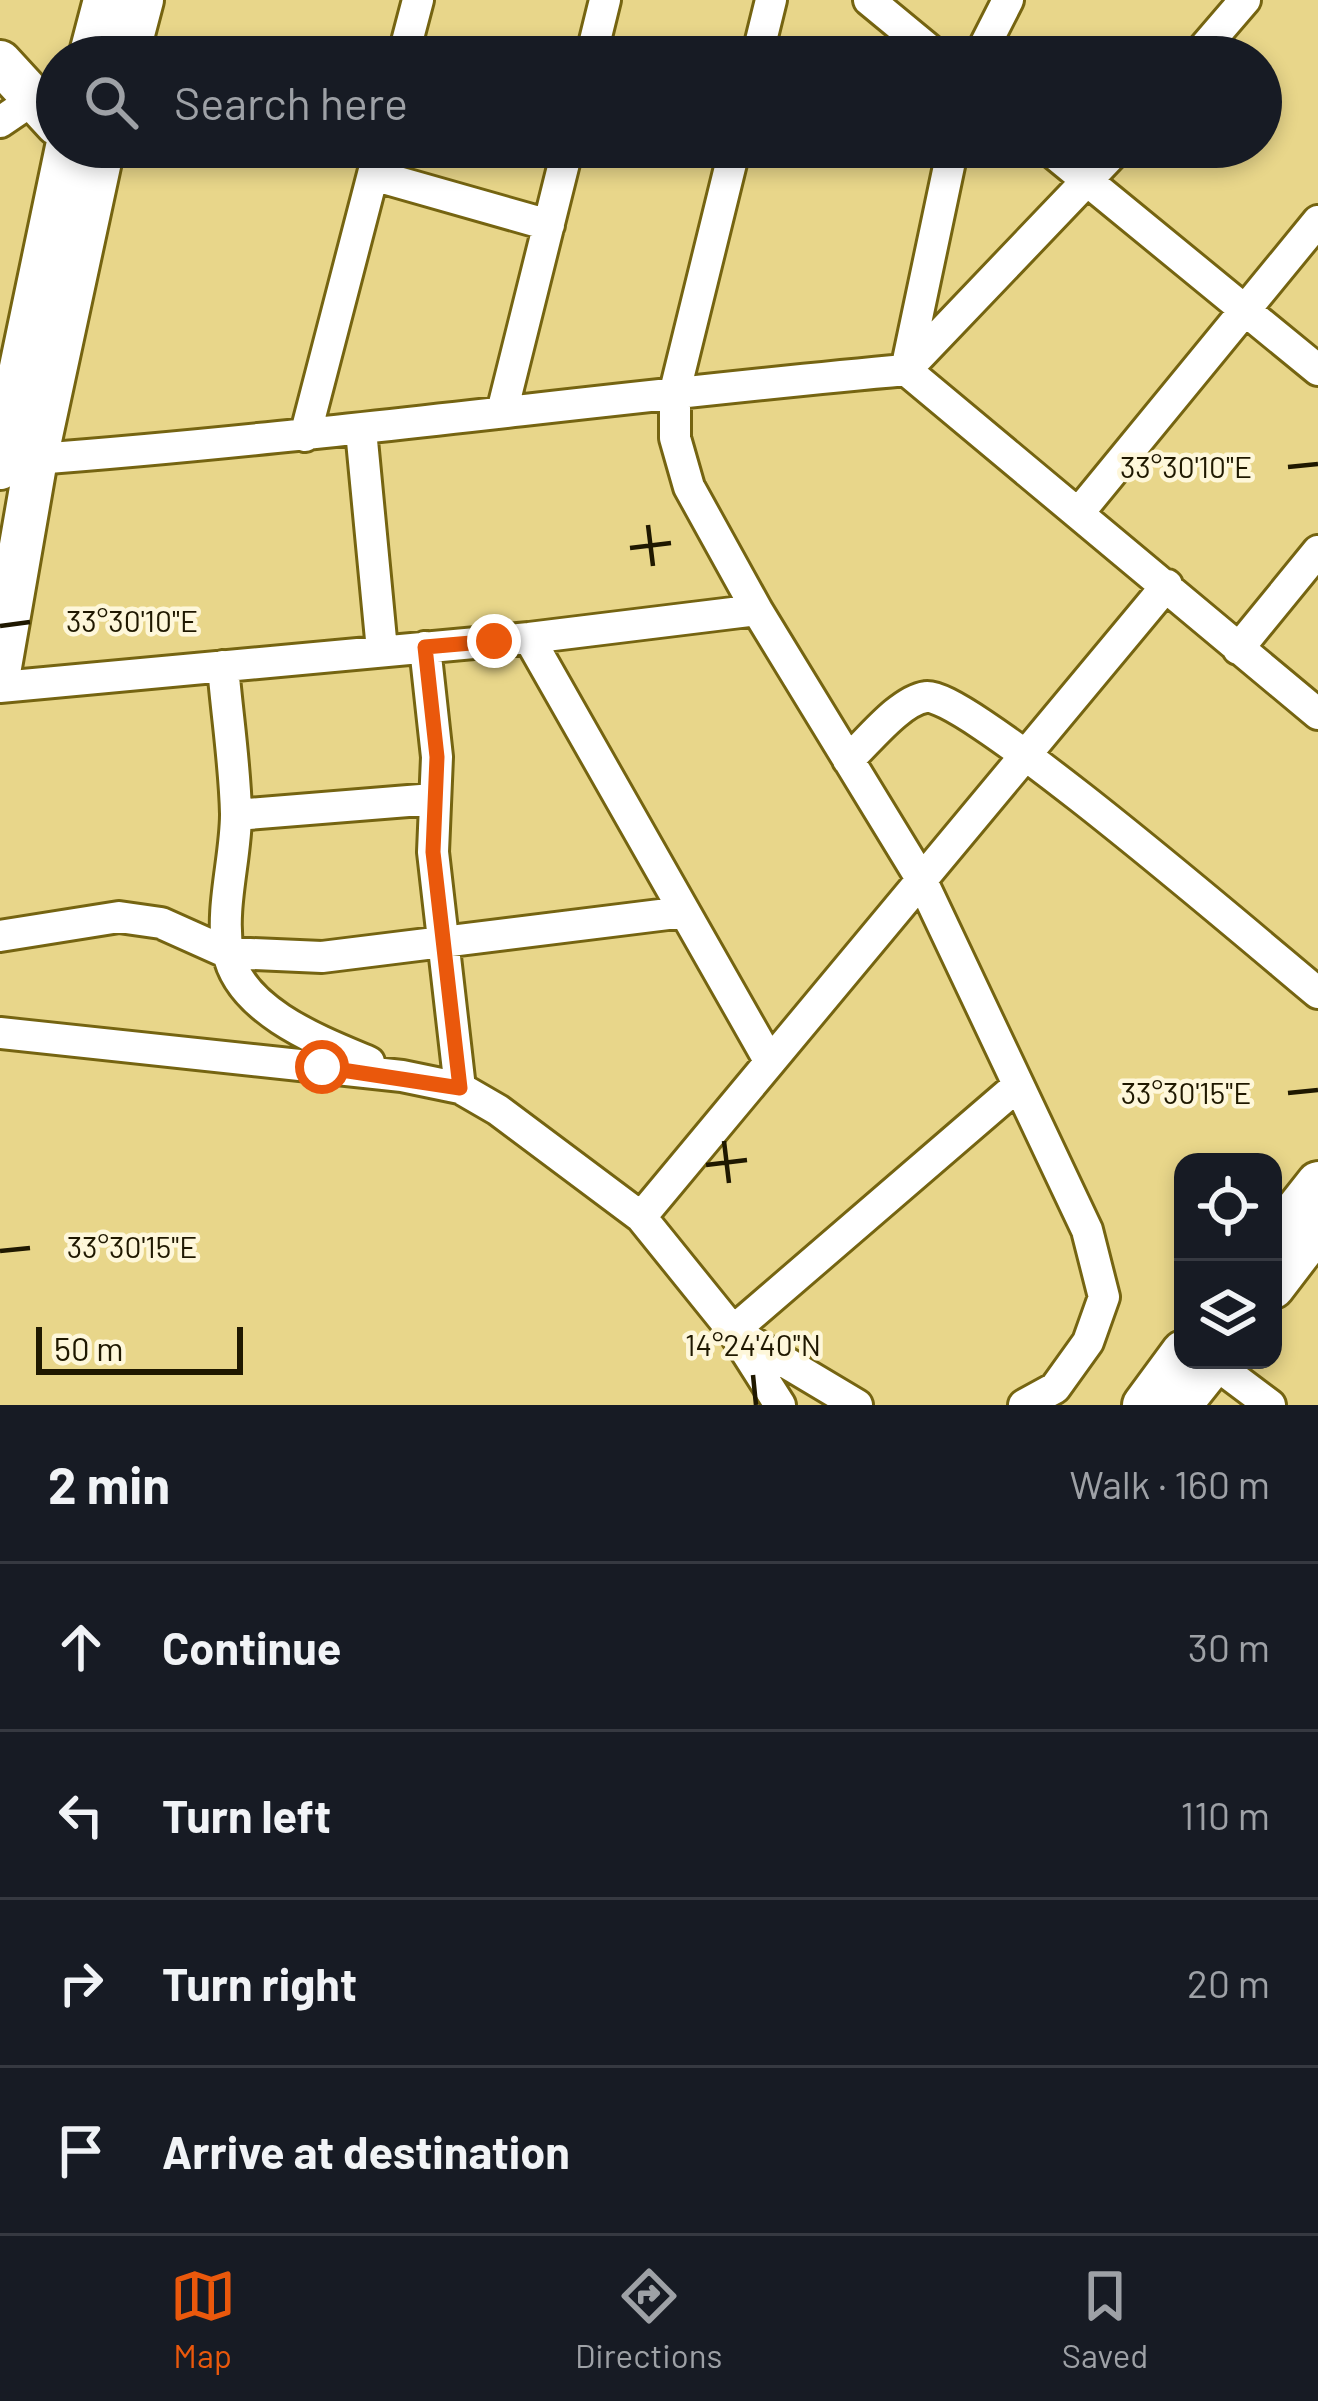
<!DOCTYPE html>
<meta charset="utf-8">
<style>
:root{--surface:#171b24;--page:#242831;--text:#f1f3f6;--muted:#9ea1a6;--line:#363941;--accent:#ea580c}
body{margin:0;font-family:Barlow,sans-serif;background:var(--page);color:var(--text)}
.controls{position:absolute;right:36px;bottom:36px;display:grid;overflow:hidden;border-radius:24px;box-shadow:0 6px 18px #0003}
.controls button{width:108px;height:108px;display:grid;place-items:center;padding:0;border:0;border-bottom:3px solid var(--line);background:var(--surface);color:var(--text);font:60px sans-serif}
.scale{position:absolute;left:36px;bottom:30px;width:207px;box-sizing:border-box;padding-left:12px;border:6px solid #1f1800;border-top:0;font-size:33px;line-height:42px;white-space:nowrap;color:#1f1800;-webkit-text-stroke:9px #fef7da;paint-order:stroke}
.stop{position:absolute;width:36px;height:36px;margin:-27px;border:9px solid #ea580c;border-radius:50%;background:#fff}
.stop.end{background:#ea580c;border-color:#fff;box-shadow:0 3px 12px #0008}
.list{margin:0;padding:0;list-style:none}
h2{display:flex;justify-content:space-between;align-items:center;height:156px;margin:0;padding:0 48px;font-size:51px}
h2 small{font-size:39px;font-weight:400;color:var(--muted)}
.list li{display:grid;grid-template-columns:78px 1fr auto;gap:36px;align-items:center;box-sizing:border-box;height:168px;padding:0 48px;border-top:3px solid var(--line)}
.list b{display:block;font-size:45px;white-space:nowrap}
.list em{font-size:39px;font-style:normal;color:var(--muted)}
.icon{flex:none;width:66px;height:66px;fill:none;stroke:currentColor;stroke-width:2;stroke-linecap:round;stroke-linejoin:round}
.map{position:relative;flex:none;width:1318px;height:1405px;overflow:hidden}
.search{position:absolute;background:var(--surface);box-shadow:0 6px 18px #0003;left:36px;right:36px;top:36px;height:132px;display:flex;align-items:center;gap:30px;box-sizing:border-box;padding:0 42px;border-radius:66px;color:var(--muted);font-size:45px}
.sheet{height:828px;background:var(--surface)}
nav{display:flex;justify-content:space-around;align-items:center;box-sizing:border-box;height:168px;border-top:3px solid var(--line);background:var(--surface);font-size:33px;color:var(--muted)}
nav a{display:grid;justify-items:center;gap:6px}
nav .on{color:var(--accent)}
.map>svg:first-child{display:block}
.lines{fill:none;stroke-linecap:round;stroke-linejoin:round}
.street-casing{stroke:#756411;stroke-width:36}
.secondary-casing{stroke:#756411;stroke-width:48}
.street{stroke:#fff;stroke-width:30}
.secondary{stroke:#fff;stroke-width:42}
.route{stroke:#ea580c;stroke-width:15}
.ticks{fill:none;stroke:#1f1800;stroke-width:4.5}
.ticks-label{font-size:30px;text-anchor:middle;fill:#1f1800;stroke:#fef7da;stroke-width:9;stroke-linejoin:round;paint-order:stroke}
</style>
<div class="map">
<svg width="1318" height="1405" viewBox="0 0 1318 1405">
<rect width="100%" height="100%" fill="#e8d68a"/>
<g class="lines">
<g class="street-casing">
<path id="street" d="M869,0L938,57
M403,57L418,0
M591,57L605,0
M757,57L771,0
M979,57L1008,0
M1196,57L1245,0
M0,122L34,99
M735,147L675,391V438L689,487L757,610L920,877L1087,1230L1104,1297L1088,1342L1055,1388L1024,1405
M1046,147L1318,370
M1119,147L906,370L1318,714
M373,175L549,225
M502,412L568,147
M361,430L382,650
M305,436L380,147
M36,459C327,437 615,396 906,370L953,147
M1081,510L1318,221
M529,638L770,1062
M425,647L437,757L433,852L460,1088
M1238,649L1318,551
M223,666C227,715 235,765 236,814C236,858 220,908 228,952C239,1011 321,1042 369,1062
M0,687L529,638L757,610
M848,760C868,742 899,701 926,697C965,690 1268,952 1318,993
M236,815L433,799
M0,936L119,917L161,923L228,953L322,957L684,912
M0,1033L402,1076L460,1088L498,1110L641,1217L733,1331L857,1405
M641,1217L1167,585
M1214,1363L1270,1405
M780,1405L733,1331L1015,1088"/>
</g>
<g class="secondary-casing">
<path id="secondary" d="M90,57L105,0
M127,57L142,0
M0,62L57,124
M0,468L67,147
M0,667L36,459L103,147
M1273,1240L1318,1183
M1273,1287L1318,1228
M1144,1405L1183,1352
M1180,1405L1216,1360"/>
</g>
<use href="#street" class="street"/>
<use href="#secondary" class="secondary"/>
</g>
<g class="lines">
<path class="route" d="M322,1067L460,1088L433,852L437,757L425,647L494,641"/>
</g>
<path class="ticks" d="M1288,467L1318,464M648,525L653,566M630,548L671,543M0,626L30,622M1288,1093L1318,1090M724,1141L729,1183M706,1165L747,1160M0,1251L30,1248M753,1375L756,1405"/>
<g class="ticks-label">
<text x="1186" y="478">33°30'10"E</text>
<text x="132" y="632">33°30'10"E</text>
<text x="1186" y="1104">33°30'15"E</text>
<text x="132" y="1258">33°30'15"E</text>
<text x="753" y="1356">14°24'40"N</text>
</g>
</svg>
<div class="controls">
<button><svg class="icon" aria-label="locate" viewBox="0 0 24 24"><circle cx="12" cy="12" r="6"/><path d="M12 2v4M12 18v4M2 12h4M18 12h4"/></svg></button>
<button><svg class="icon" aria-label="layers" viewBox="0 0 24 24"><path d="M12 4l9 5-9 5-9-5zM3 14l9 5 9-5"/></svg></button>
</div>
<div class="scale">50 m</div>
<div class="stop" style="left:322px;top:1067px"></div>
<div class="stop end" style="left:494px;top:641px"></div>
<div class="search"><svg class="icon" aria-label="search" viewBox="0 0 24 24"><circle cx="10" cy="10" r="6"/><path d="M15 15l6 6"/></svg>Search here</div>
</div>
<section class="sheet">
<h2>2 min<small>Walk · 160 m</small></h2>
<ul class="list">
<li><svg class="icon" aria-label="ahead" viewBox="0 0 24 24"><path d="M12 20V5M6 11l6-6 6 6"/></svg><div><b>Continue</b></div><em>30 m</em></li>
<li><svg class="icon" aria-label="left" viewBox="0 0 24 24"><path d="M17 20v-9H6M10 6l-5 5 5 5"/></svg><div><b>Turn left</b></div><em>110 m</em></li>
<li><svg class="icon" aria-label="right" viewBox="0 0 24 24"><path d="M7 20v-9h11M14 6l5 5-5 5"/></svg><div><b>Turn right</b></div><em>20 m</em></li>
<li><svg class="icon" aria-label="arrive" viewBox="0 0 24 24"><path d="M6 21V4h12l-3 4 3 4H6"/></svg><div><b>Arrive at destination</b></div></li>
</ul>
</section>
<nav>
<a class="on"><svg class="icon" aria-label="map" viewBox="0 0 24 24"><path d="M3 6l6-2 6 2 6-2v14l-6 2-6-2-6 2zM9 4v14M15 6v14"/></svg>Map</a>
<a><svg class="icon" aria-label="directions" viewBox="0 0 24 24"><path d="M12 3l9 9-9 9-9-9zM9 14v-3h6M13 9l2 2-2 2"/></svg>Directions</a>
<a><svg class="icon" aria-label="saved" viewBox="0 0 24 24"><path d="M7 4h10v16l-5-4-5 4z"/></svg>Saved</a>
</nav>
